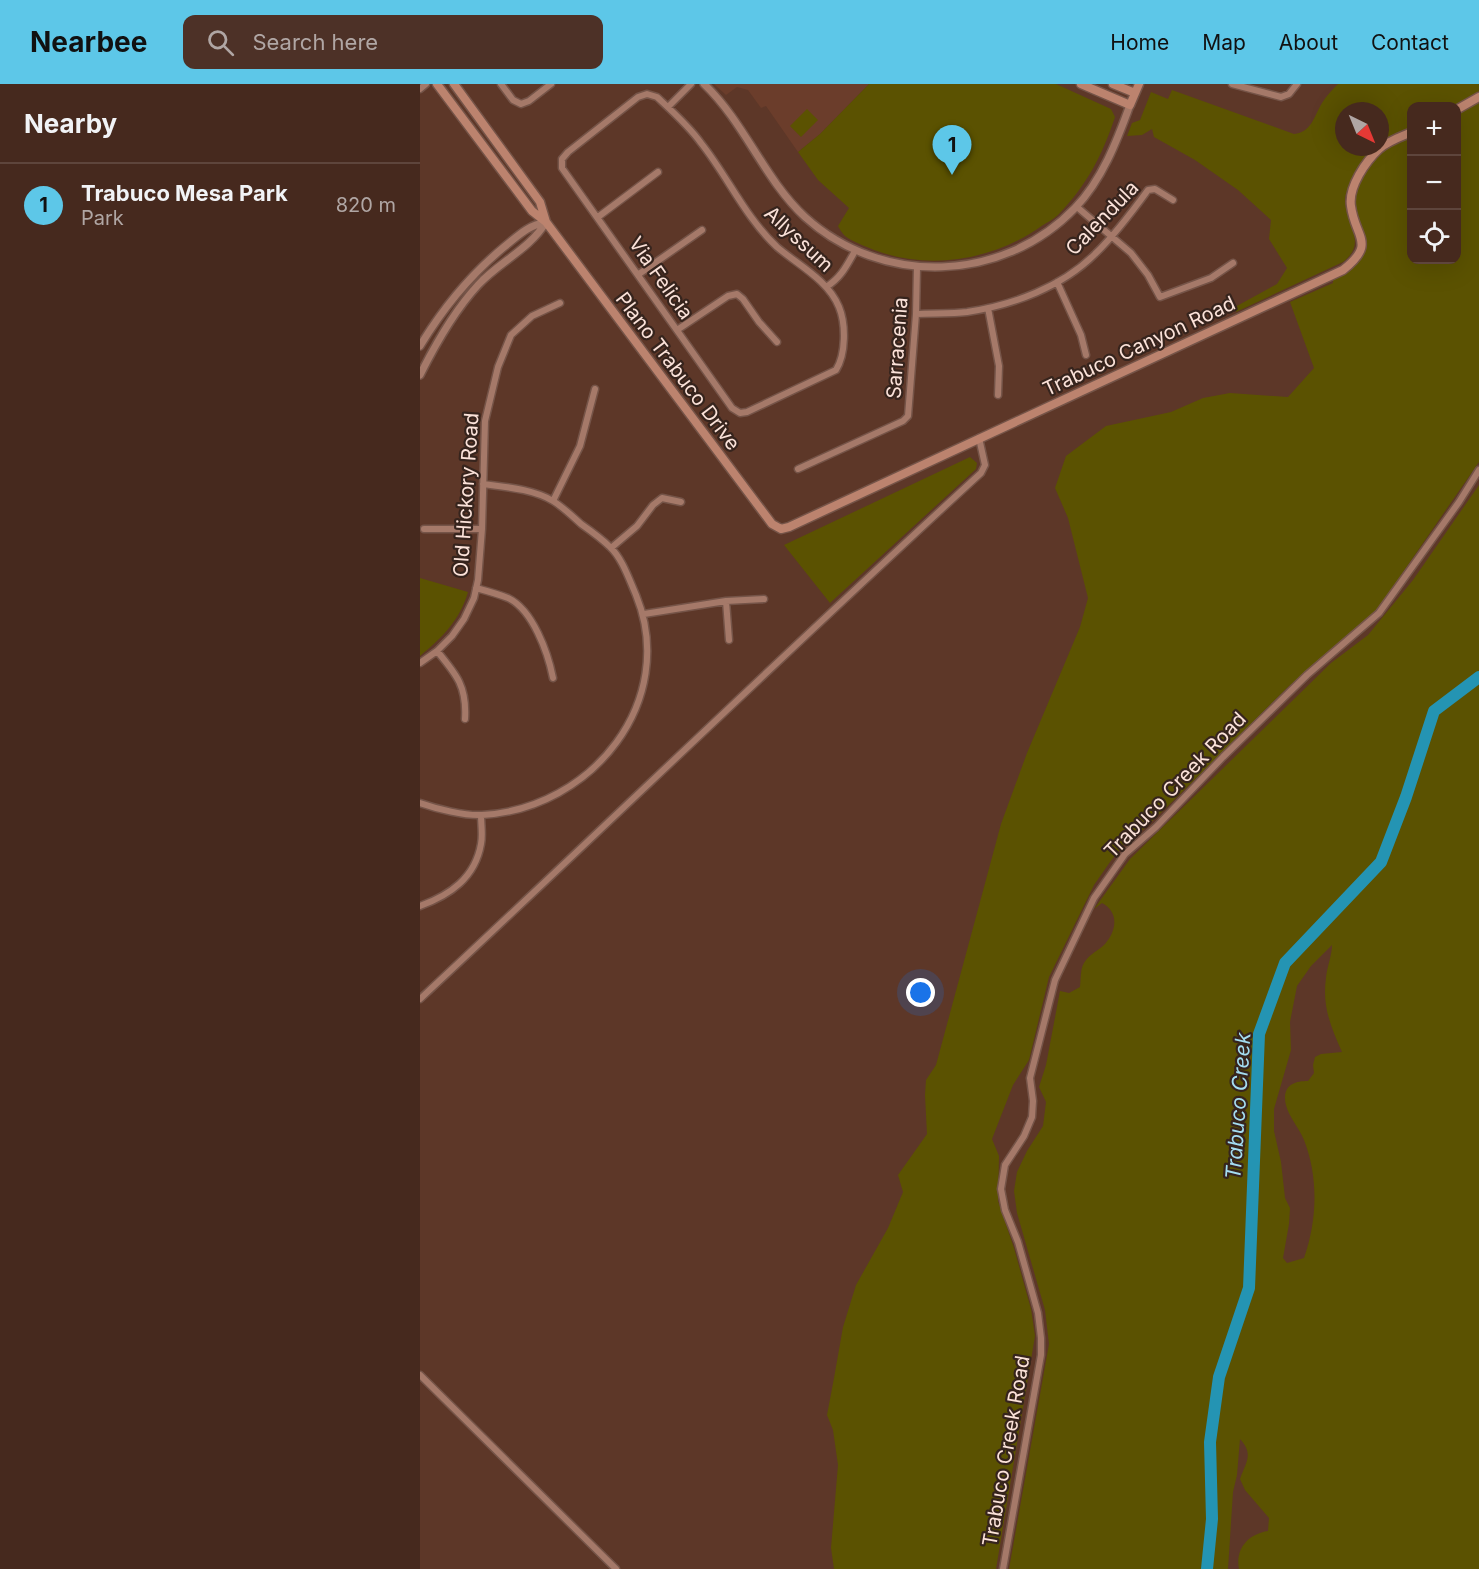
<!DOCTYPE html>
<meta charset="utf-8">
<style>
:root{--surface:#46291e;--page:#4d3127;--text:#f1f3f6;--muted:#b0a6a4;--line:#5e453c;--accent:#5dc7e8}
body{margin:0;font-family:Inter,sans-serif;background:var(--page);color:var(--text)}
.controls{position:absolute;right:18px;top:18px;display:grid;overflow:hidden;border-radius:12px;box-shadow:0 6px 24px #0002}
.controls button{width:54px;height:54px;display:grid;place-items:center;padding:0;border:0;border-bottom:2px solid var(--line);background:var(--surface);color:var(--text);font:30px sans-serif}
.compass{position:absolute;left:915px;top:18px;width:54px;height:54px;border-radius:50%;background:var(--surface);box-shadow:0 6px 24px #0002;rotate:137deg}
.you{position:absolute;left:501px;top:909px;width:21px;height:21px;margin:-15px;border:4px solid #fff;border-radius:50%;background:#1a73e8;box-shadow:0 0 0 9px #1a73e833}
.badge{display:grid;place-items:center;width:39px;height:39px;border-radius:50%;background:var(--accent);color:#111;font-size:20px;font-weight:700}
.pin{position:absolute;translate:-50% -50px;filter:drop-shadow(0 2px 3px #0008)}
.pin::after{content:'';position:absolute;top:32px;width:21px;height:18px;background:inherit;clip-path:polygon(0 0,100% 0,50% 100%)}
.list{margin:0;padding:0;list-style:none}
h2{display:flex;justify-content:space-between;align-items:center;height:78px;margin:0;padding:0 24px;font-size:26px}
h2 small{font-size:20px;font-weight:400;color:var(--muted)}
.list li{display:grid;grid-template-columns:39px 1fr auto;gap:18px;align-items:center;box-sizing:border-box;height:84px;padding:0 24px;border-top:2px solid var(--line)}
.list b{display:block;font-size:22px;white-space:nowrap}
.list p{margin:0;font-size:20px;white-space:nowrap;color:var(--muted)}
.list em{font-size:20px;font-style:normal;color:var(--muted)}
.icon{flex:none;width:33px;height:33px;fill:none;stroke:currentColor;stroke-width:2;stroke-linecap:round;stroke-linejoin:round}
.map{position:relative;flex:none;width:1059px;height:1485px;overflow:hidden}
header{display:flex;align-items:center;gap:36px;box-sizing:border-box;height:84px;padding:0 30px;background:var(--accent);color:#111}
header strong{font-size:28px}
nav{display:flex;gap:33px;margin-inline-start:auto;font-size:21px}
.search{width:420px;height:54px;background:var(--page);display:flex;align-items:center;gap:15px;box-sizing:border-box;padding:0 21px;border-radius:12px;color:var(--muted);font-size:22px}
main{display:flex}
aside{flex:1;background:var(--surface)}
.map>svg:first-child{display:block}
.built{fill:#6b3d2b}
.green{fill:#5b5201;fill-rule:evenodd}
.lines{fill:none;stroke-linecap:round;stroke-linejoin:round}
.river{stroke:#2494b3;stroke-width:12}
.minor-casing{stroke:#755448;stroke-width:9}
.tertiary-casing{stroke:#755448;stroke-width:10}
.secondary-casing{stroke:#755448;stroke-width:11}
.minor{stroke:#a57969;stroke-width:6}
.tertiary{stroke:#a57969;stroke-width:7}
.secondary{stroke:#bc836e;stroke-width:8}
.labels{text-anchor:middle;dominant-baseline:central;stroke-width:4.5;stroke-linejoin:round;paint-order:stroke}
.street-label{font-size:20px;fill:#fbe2d9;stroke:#36241d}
.water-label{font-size:21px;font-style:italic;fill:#a4ddf1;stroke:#36241d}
</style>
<header>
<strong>Nearbee</strong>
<div class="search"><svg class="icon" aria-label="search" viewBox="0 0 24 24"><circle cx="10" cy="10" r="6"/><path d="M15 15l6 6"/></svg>Search here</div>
<nav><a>Home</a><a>Map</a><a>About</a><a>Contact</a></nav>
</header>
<main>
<aside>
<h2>Nearby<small></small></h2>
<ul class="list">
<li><span class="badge">1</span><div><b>Trabuco Mesa Park</b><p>Park</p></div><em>820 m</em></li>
</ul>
</aside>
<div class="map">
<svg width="1059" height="1485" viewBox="0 0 1059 1485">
<rect width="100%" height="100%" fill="#5d3728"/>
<path class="built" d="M294,0H449L400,50L378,68L346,22L341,24L328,6L317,3L306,11Z"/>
<path class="green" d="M449,0H636L691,25L695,33C682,72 667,101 638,131C634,135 628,138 623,141C575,176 510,187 454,166C445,162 433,158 425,152C422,149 419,144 418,142L429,124L398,96L378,68L400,50Z
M918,0H1059V7L1035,22H992L991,43L960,58V27H924V63H954C946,72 924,105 925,117C926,142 948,158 923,178L816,228L815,223L857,200L867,184L849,155L851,136L818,106L775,76L734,53L732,45L722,51L707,52L712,39L720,36L731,8L748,15L752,6L874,50C892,48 894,32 902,19C906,12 912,6 918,0Z
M1059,17V378L954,530L869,602L752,718L724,745L704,760L690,778L674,801L629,893L609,976L593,1001L572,1055L579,1072L578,1117L594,1164L611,1225L615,1252L576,1485H414L411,1464L418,1381L413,1346L407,1331L414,1294L423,1243L436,1201L468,1144L483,1108L478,1091L507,1050L505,1011L506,996L516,981L581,740L607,669L660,543L668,514L648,434L635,404L646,372L686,342L751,328L783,314L810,309L868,313L894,284L870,218L913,199V195C934,185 952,172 942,146C939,137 934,129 934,119C934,102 956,70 970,61C977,57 985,54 991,51L992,176H1036L1037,30Z
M387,25L398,36L381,53L370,42Z
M550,373L557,379L556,385L410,519L364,461Z
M1059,401V1485H819C815,1465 828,1450 848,1447L849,1434L825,1406L820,1395C826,1378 834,1370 820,1355L817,1391L813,1408L808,1485H589L629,1260L625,1226L597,1129L594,1107L597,1088L607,1067L623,1042L626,1018L619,1003L626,981L640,907L649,909L660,903C661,896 660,885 664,879C669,870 678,867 685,860C697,846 699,828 682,819L674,825L710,775L911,579L948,551L993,496ZM912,861C912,871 907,883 906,894C902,923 911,943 922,968L901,970L895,973L893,981L894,989L888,997C876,997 865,1000 865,1014C865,1029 879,1043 884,1056C899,1094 897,1137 884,1174L867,1179L863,1174L869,1140L870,1124L865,1114L861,1078L854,1047V1025L871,966L870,938L877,902L891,882Z
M0,494L48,508C40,536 22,554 0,572Z"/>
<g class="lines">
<path class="river" d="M787,1485L792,1435L790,1358L799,1293L829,1204L839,950L865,879L961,778L986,713L1014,627L1059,593"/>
<g class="minor-casing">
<path id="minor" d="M81,0L93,16L101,20L109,17L131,0
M812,0L861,13L869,10L877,0
M0,5L6,0
M227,10L237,13C252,27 269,42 281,59C308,93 325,133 357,163C378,181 408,196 419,223C426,240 426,270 416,286L327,328L320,329L312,324L142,84V75L148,68L218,13Z
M248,23L271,0
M657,123L711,169L728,191L740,213L791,194L813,179
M178,133L238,88
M219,190L282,146
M637,198L661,251L666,271
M406,203C421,194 427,181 435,167
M568,224L579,282L578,311
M496,230C513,229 531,230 547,228C593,221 642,203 675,170C695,151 712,128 728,106L735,105L753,116
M257,246L308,212L317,210L323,215L339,238L357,258
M378,385L483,337L488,332L496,230L497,184
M133,417L160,362L175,305
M4,445H62
M191,464L217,442L233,421L242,414L261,418
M56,504C67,507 78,510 88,514C113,526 128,569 133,594
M306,517L309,556
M224,530L306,517L344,515
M17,567C37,591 47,603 45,635
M0,579L17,567L32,552L44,535L54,514L58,496L62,445L65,337L78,283L91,251L112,232L140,219
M0,719C17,725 45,732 62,731C172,725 259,617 216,511C209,495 202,474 190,463C181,454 171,447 161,440C152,432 143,423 133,417C113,405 85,403 63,400
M0,822C30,811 55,794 61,760C63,751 61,741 61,731
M0,915C188,740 372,562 561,389L565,381L559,354
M0,1291L196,1485
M583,1485L621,1271V1254L618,1229L598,1158L585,1126L581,1105L585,1081L604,1052L612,1033L613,1017L610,994L635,896L674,814L705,770L736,743L803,673L887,591L959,529L1039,418L1059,386"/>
</g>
<g class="tertiary-casing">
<path id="tertiary" d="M284,0C325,39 344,95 385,133C462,203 583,199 655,124C682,96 697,57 710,21
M0,262C23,224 49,192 84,163C99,151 107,142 126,138
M0,291C16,259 34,227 58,201C79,178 110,165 126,138"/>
</g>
<g class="secondary-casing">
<path id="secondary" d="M17,0L112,127L126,138L352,440L361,445L369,443L923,186C957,159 935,154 931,122C928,103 946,77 959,65C968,57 980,53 992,48
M34,0L120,118L126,138
M661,0L710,21L719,0
M693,0L715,9
M1036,26L1059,13"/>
</g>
<use href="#minor" class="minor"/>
<use href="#tertiary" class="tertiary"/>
<use href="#secondary" class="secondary"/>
</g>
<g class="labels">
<g class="street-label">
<text transform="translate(682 134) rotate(-46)">Calendula</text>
<text transform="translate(379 155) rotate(43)">Allyssum</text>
<text transform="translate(241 194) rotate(55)">Via Felicia</text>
<text transform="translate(719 262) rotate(-25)">Trabuco Canyon Road</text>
<text transform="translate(477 264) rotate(-86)">Sarracenia</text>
<text transform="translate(258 287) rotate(53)">Plano Trabuco Drive</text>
<text transform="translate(46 411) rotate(-86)">Old Hickory Road</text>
<text transform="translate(755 701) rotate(-46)">Trabuco Creek Road</text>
<text transform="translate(586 1367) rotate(-80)">Trabuco Creek Road</text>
</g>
<g class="water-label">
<text transform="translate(818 1022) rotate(-86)">Trabuco Creek</text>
</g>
</g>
</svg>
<div class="controls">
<button>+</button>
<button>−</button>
<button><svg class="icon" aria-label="locate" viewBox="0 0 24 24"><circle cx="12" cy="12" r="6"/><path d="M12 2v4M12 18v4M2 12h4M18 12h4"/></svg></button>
</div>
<svg class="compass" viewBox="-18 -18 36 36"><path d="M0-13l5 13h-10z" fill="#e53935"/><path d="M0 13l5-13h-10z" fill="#b0a6a4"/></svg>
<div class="you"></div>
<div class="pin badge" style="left:532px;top:91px">1</div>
</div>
</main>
